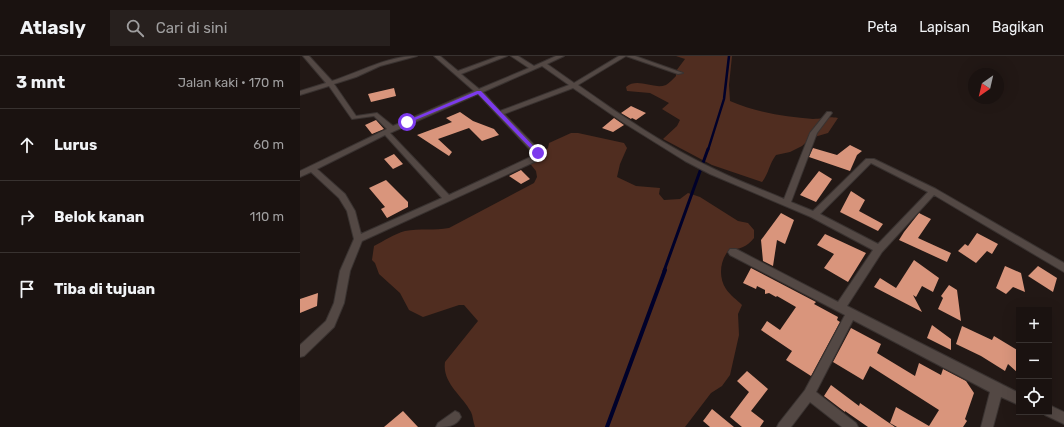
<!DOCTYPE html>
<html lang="id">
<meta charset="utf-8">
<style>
:root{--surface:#1a1210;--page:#27201e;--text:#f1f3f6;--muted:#9f9e9f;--line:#383230}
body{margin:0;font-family:Rubik,sans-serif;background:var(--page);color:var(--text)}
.controls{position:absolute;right:12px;bottom:12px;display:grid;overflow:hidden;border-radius:0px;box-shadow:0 4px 16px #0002}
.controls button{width:36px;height:36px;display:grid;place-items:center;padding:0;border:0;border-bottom:1px solid var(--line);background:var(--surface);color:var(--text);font:20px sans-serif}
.compass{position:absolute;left:668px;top:12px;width:36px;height:36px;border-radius:50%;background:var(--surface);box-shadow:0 4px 16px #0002;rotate:214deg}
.stop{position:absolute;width:12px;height:12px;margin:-9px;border:3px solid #7c3aed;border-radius:50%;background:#fff}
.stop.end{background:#7c3aed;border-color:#fff;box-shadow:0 1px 4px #0008}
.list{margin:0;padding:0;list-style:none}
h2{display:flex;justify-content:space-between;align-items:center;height:52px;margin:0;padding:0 16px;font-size:17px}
h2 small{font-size:13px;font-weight:400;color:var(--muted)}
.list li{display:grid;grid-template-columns:26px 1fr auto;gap:12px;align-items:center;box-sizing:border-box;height:72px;padding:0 16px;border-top:1px solid var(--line)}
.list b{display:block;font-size:15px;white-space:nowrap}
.list em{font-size:13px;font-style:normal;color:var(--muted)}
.icon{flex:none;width:22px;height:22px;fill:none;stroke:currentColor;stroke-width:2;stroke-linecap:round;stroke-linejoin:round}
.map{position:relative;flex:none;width:764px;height:371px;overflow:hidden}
header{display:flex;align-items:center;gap:24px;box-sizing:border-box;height:56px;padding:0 20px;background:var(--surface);border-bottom:1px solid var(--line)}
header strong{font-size:19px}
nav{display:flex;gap:22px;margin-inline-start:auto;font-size:14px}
.search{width:280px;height:36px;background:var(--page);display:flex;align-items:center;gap:10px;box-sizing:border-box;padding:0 14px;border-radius:0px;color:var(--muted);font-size:15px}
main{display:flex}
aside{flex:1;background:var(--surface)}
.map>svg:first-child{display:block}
.green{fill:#502d20}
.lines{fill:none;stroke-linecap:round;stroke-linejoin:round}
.stream-far2{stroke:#00012a;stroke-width:2.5}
.stream-far1{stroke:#00012a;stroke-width:3}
.stream{stroke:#00012a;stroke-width:4}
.building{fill:#d9957c}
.street-casing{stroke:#393230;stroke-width:2}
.street{fill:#534844;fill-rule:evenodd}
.route{fill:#7c3aed}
</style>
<header>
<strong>Atlasly</strong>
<div class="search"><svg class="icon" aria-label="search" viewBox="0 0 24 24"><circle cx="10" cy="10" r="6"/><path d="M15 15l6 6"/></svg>Cari di sini</div>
<nav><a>Peta</a><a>Lapisan</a><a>Bagikan</a></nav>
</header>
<main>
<aside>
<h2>3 mnt<small>Jalan kaki · 170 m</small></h2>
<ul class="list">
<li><svg class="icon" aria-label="ahead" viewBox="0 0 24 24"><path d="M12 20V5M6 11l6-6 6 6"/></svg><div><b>Lurus</b></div><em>60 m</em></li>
<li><svg class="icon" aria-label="right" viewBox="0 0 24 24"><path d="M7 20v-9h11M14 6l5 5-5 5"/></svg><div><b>Belok kanan</b></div><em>110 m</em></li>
<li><svg class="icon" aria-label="arrive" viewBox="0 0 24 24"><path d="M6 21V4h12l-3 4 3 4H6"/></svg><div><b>Tiba di tujuan</b></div></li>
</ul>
</aside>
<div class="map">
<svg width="764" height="371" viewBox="0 0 764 371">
<rect width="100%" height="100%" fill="#221815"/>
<path class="green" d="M376,0H432L429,29L430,45C455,56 485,61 513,63C523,63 526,60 538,62L528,77L511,82L502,90L490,96L476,99C469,108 469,117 462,126L412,109L363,83L377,70L380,64L362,53L369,47L350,37L327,35L326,31C338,21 353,34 366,29C369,27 373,23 376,20V15L385,3Z
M271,77H278L324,87L327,92L320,108L317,121L336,130L360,132L359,138L364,144L380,143L388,137L400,141L438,165L448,167L454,174V182C447,191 440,193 429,194C420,204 418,221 426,233C430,239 437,244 442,249L438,258L439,279L430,319L422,330L411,337L385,371H175C173,366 173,360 171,356C162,339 142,327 145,306L178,265L164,249H159L123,261L109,254L100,237L79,218L75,207L72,204L74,190C84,185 94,178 105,175C119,172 135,175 149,172L234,127L237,121L236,115L228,105L248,92L249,87Z"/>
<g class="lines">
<path class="stream-far2" d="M408,94L424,43L429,0"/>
<path class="stream-far1" d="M364,215L408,93"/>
<path class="stream" d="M307,371L365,214"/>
</g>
<path class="building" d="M94,32L96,40L71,46L68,38Z
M331,50L346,57L336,64L332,62L331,63L321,57Z
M160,56L173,65L194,73L199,79L182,85L169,72L138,83L152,96L149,100L117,79L152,66L146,62Z
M314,62L324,69L313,76L302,72Z
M76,64L84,73L72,78L65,69Z
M550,89L562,95L557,99L550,115L509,101L513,92L537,99Z
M94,98L103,108L93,113L84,103Z
M221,114L230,123L221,128L209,120Z
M519,115L532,123L516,146L500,139Z
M86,124L108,146V151L87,162L81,153L85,151L69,132Z
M551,135L565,144L559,155L583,168L578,175L540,156Z
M481,157L494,164L485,188L477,184L473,210L463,205L461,184Z
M619,157L631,163L618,182L651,197L647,206L599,184L604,176Z
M677,177L698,188L692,198L687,195L676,207L658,195L665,188L668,190Z
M525,178L566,197L548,226L524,212L534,198L517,189Z
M614,204L639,222L633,236L622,230L616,241L613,239L622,256L574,231L580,222L596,232Z
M705,210L721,217L725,236L713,231L706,238L696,232Z
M738,210L757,222L753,236L728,220Z
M451,212L516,246L514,248L538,261L537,264L540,266L511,320L486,304L492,295L461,274L467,265L480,274L496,251L477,240L476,241L469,237L465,238V234L457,230L456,233L443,227Z
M649,229L657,234L661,265L638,253L643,242L641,240Z
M18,237L17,250L0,257V243Z
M632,269L651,283V294L627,282Z
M662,270L692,284L694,280L719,295V318L708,308L705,315L681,300L656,288Z
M551,272L581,288L577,297L615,320L619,307L641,319L643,313L666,325L674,337L665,363L667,365L663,371H597L590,367L596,351L629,370L639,354L570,310L563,324L533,306Z
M447,315L468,333L451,355L464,365L460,371H442L430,361L449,336L437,325Z
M531,329L559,350L560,347L595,371H568L545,355V356L524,340Z
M412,353L434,371H410L403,365Z
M103,355L118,371H84Z"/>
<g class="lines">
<g class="street-casing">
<path id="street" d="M3,0H9L32,25C60,16 87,0 117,0L80,10L56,21L34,28L56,60L77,57L93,70L174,35L134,0H140L158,15L199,0H207L161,18L179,33L229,12L211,0H218L234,10L256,0H264L247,8L274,27L319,0H326L278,29C322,60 367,91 416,114C438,125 461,133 484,143L510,77L527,56H531L532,57L517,77L491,146L513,155L566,103H574L636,133L764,207V216L634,139L582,196L547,250L719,337V349L701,341L693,371H681L690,336L553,264L516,336L556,367L558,371H542L510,346L491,371H477L479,367L505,334L545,259L430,199L428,196L430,193H436L538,246L573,194L511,161L410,118L385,105L324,67L273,32L204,58L243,98V102L62,185L50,215L44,247L34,271L4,300L0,301V289L26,265L34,247L40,215L54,183L47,155L39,142L11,116L0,121V115L87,73L74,60L52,63L29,30L0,39V35L26,27ZM242,10L269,29L200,55L183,36ZM178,38L235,99L149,139L90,77ZM85,79L142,142L61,178L55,155L45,138L17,113ZM571,107L628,136L578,188L520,158Z
M326,0H335L383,17L378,18Z
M749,349L764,356V368L745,359L743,356H749Z
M155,355L159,357L161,361C156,371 146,371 136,371L138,367Z"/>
</g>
<use href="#street" class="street"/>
</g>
<path class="route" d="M177,35H181L239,96V98H236L178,38L108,67L104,66Z"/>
</svg>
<div class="controls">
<button>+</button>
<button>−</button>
<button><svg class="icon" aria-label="locate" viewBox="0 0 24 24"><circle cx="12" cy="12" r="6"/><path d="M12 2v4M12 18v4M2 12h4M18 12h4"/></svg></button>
</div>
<svg class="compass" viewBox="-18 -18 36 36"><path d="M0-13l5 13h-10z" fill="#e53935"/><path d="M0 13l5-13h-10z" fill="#9f9e9f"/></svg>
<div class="stop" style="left:107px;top:66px"></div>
<div class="stop end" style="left:238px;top:97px"></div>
</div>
</main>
